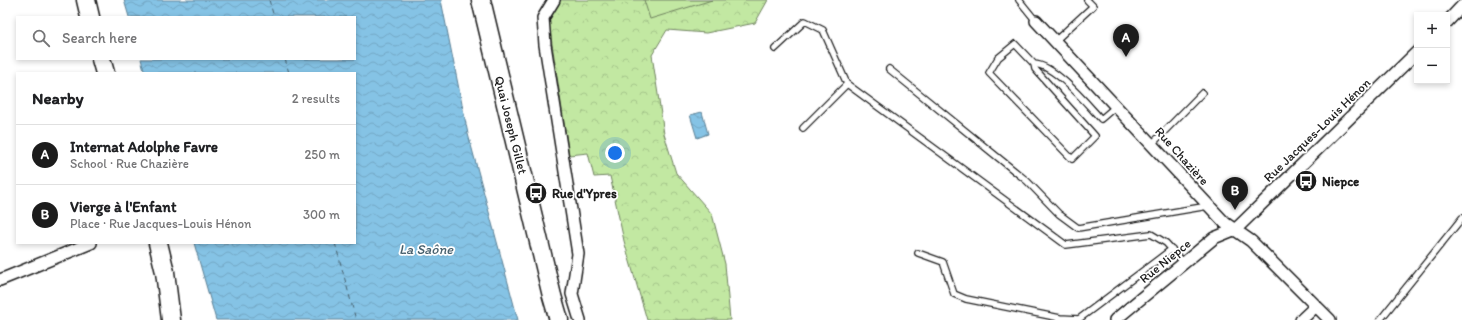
<!DOCTYPE html>
<meta charset="utf-8">
<style>
:root{--surface:#fff;--page:#f2f2f2;--text:#202124;--muted:#757577;--line:#e0e0e0;--accent:#1c1c1c}
body{margin:0;font-family:Itim,sans-serif;background:var(--page);color:var(--text)}
.controls{position:absolute;right:12px;top:12px;display:grid;overflow:hidden;border-radius:0px;box-shadow:0 2px 6px #0003}
.controls button{width:36px;height:36px;display:grid;place-items:center;padding:0;border:0;border-bottom:1px solid var(--line);background:var(--surface);color:var(--text);font:20px sans-serif}
.you{position:absolute;left:615px;top:153px;width:14px;height:14px;margin:-10px;border:3px solid #fff;border-radius:50%;background:#1a73e8;box-shadow:0 0 0 6px #1a73e833}
.badge{display:grid;place-items:center;width:26px;height:26px;border-radius:50%;background:var(--accent);color:#fff;font-size:13px;font-weight:700}
.pin{position:absolute;translate:-50% -33px;filter:drop-shadow(0 1px 2px #0008)}
.pin::after{content:'';position:absolute;top:21px;width:14px;height:12px;background:inherit;clip-path:polygon(0 0,100% 0,50% 100%)}
.list{margin:0;padding:0;list-style:none}
h2{display:flex;justify-content:space-between;align-items:center;height:52px;margin:0;padding:0 16px;font-size:17px}
h2 small{font-size:13px;font-weight:400;color:var(--muted)}
.list li{display:grid;grid-template-columns:26px 1fr auto;gap:12px;align-items:center;box-sizing:border-box;height:60px;padding:0 16px;border-top:1px solid var(--line)}
.list b{display:block;font-size:15px;white-space:nowrap}
.list p{margin:0;font-size:13px;white-space:nowrap;color:var(--muted)}
.list em{font-size:13px;font-style:normal;color:var(--muted)}
.icon{flex:none;width:22px;height:22px;fill:none;stroke:currentColor;stroke-width:2;stroke-linecap:round;stroke-linejoin:round}
.map{position:relative;flex:none;width:1462px;height:320px;overflow:hidden}
.search{position:absolute;background:var(--surface);box-shadow:0 2px 6px #0003;left:16px;top:16px;width:340px;height:44px;display:flex;align-items:center;gap:10px;box-sizing:border-box;padding:0 14px;border-radius:0px;color:var(--muted);font-size:15px}
.panel{position:absolute;background:var(--surface);box-shadow:0 2px 6px #0003;left:16px;top:72px;width:340px;height:172px;border-radius:0px}
.map>svg:first-child{display:block}
.forest{fill:url(#forest-crowns);stroke:#6f825f}
.park{fill:#c2e8a2;stroke:#6f825f}
.water{fill:url(#water-waves);stroke:#5b8095}
.lines{fill:none;stroke-linecap:round;stroke-linejoin:round}
.ferry{stroke:#465f6c;stroke-width:1;stroke-dasharray:5 4;stroke-linecap:butt}
.lane-casing{stroke:#1c1c1c;stroke-width:8}
.street-casing{stroke:#1c1c1c;stroke-width:14}
.primary-casing{stroke:#1c1c1c;stroke-width:21}
.lane{stroke:#fff;stroke-width:5.5}
.street{stroke:#fff;stroke-width:11}
.primary{stroke:#fff;stroke-width:18}
.labels{text-anchor:middle;dominant-baseline:central;stroke-width:3.5;stroke-linejoin:round;paint-order:stroke}
.street-label{font-size:13px;fill:#1c1c1c;stroke:#fff}
.poi-label{font-size:13px;font-weight:bold;fill:#1c1c1c;stroke:#fff;text-anchor:start}
.water-label{font-size:14px;font-style:italic;fill:#465f6c;stroke:#fff}
</style>
<div class="map">
<svg width="1462" height="320" viewBox="0 0 1462 320">
<defs>
<pattern id="forest-crowns" width="20" height="18" patternUnits="userSpaceOnUse"><rect width="20" height="18" fill="#c2e8a2"/><path d="M2 6a3 3 0 1 1 6 0M12 15a3 3 0 1 1 6 0" fill="none" stroke="#a6c68b"/></pattern>
<pattern id="water-waves" width="16" height="10" patternUnits="userSpaceOnUse"><rect width="16" height="10" fill="#85c3e5"/><path d="M0 5q4-4 8 0t8 0" fill="none" stroke="#72a7c4"/></pattern>
</defs>
<rect width="100%" height="100%" fill="#fff"/>
<filter id="ink" filterUnits="userSpaceOnUse"><feTurbulence type="fractalNoise" baseFrequency=".025" numOctaves="2"/><feDisplacementMap in="SourceGraphic" scale="8" xChannelSelector="R" yChannelSelector="G"/><feConvolveMatrix kernelMatrix="1 2 1 2 8 2 1 2 1" color-interpolation-filters="sRGB"/></filter>
<g filter="url(#ink)">
<path class="forest" d="M547,0H768L755,23L706,33L667,30L652,55L664,134L676,173L712,214L725,264L730,320H647L624,241L610,176L594,177L588,153L569,155L549,24Z"/>
<path class="park" d="M644,0H712L650,19Z"/>
<path class="water" d="M124,0H441L468,134L518,320H216L194,243H355V73H145L141,59H355V17H129Z
M702,112L708,134L697,138L690,115Z"/>
<g class="lines">
<path class="ferry" d="M269,0L274,17
M285,59L289,73
M335,243L356,320"/>
<g class="lane-casing">
<path id="lane" d="M1019,0L1036,21
M1055,41L1093,6L1087,0
M775,49L805,21L823,30L847,84L1066,245L1151,234L1166,243L1184,263
M1034,64L1015,44L998,58L989,73L1072,159L1095,136L1035,69L1034,64C1055,65 1087,104 1101,119L1116,106
M889,69L1027,181L1059,214L1078,228L1208,206
M803,128L847,84
M1152,144L1202,93
M918,253L943,262L954,294L966,299L1060,318L1079,319L1172,249
M1380,320L1462,218"/>
</g>
<g class="street-casing">
<path id="street" d="M554,0L543,18L545,45L578,254L572,294L580,320
M1036,21L1225,223L1251,241L1330,320
M1447,22L1462,6
M0,280L91,243
M1115,320L1214,238L1236,229L1417,52
M1301,320L1316,306"/>
</g>
<g class="primary-casing">
<path id="primary" d="M86,0L90,17
M481,0L552,296L559,320
M101,59L105,73
M158,243L165,272L171,320"/>
</g>
<use href="#lane" class="lane"/>
<use href="#street" class="street"/>
<use href="#primary" class="primary"/>
</g>
</g>
<defs>
<g id="bus-disc" transform="scale(1.15)"><circle r="9.5" fill="#1c1c1c" stroke="#fff"/><path d="M-5-6H5V4H4V6H2V4H-2V6H-4V4H-5ZM-3.5-4V0h7V-4ZM-3.5 1.2v1.5H-2V1.2ZM2 1.2v1.5H3.5V1.2Z" fill="#fff"/></g>
</defs>
<g fill-rule="evenodd">
<use href="#bus-disc" x="1306" y="181"/>
<use href="#bus-disc" x="536" y="193"/>
</g>
<g class="labels">
<g class="street-label">
<text transform="translate(511 125) rotate(76)">Quai Joseph Gillet</text>
<text transform="translate(1317 130) rotate(-44)">Rue Jacques-Louis Hénon</text>
<text transform="translate(1182 156) rotate(48)">Rue Chazière</text>
<text transform="translate(1165 261) rotate(-39)">Rue Niepce</text>
</g>
<g class="poi-label">
<text x="1322" y="181">Niepce</text>
<text x="552" y="193">Rue d'Ypres</text>
</g>
<g class="water-label">
<text x="426" y="249">La Saône</text>
</g>
</g>
</svg>
<div class="controls">
<button>+</button>
<button>−</button>
</div>
<div class="you"></div>
<div class="pin badge" style="left:1126px;top:57px">A</div>
<div class="pin badge" style="left:1235px;top:210px">B</div>
<div class="search"><svg class="icon" aria-label="search" viewBox="0 0 24 24"><circle cx="10" cy="10" r="6"/><path d="M15 15l6 6"/></svg>Search here</div>
<section class="panel">
<h2>Nearby<small>2 results</small></h2>
<ul class="list">
<li><span class="badge">A</span><div><b>Internat Adolphe Favre</b><p>School · Rue Chazière</p></div><em>250 m</em></li>
<li><span class="badge">B</span><div><b>Vierge à l'Enfant</b><p>Place · Rue Jacques-Louis Hénon</p></div><em>300 m</em></li>
</ul>
</section>
</div>
